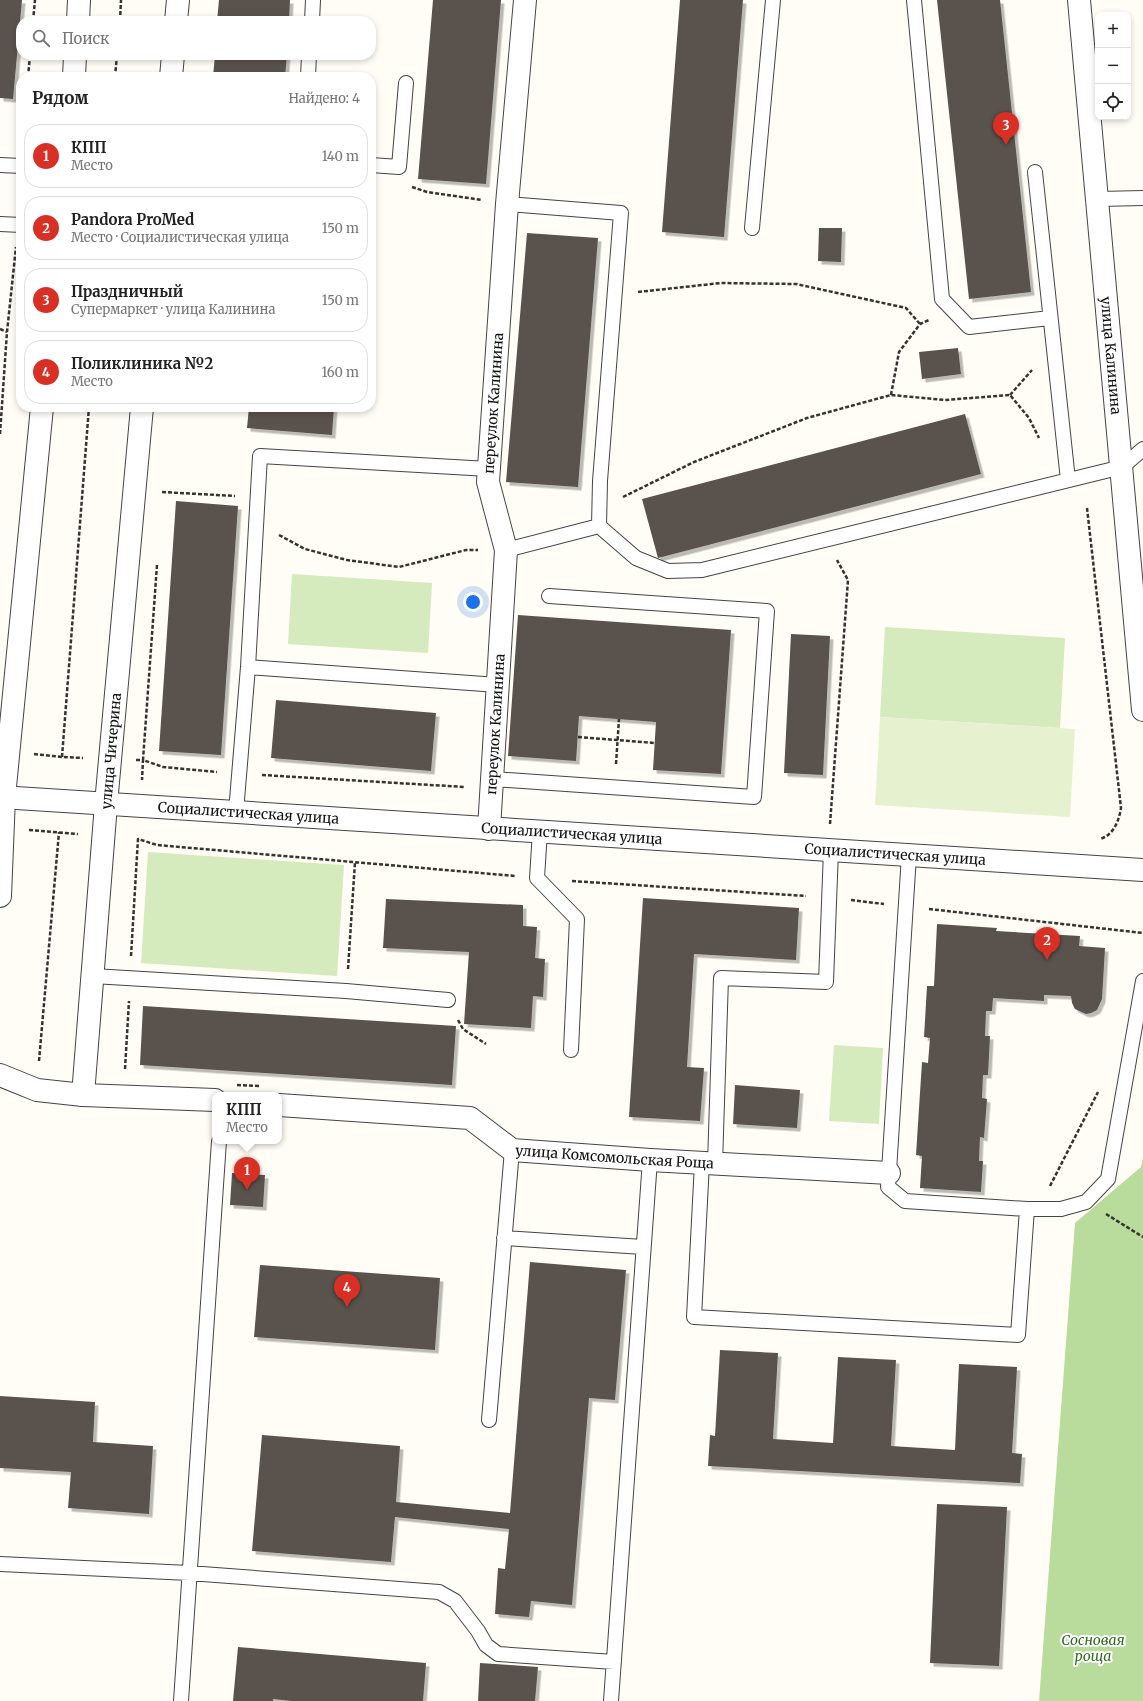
<!DOCTYPE html>
<html lang="ru">
<meta charset="utf-8">
<style>
:root{--surface:#fff;--page:#f2f2f2;--text:#222;--muted:#767676;--line:#e0e0e0;--accent:#d93025}
body{margin:0;font-family:Merriweather,serif;background:var(--page);color:var(--text)}
.controls{position:absolute;right:12px;top:12px;display:grid;overflow:hidden;border-radius:8px;box-shadow:0 2px 6px #0003}
.controls button{width:36px;height:36px;display:grid;place-items:center;padding:0;border:0;border-bottom:1px solid var(--line);background:var(--surface);color:var(--text);font:20px sans-serif}
.you{position:absolute;left:473px;top:602px;width:14px;height:14px;margin:-10px;border:3px solid #fff;border-radius:50%;background:#1a73e8;box-shadow:0 0 0 6px #1a73e833}
.badge{display:grid;place-items:center;width:26px;height:26px;border-radius:50%;background:var(--accent);color:#fff;font-size:13px;font-weight:700}
.pin{position:absolute;translate:-50% -33px;filter:drop-shadow(0 1px 2px #0008)}
.pin::after{content:'';position:absolute;top:21px;width:14px;height:12px;background:inherit;clip-path:polygon(0 0,100% 0,50% 100%)}
.popup{position:absolute;left:212px;top:1092px;width:70px;height:52px;box-sizing:border-box;display:grid;place-content:center;border-radius:8px;background:var(--surface);filter:drop-shadow(0 1px 3px #0005);font-size:13px;white-space:nowrap;color:var(--muted)}
.popup b{font-size:15px;color:var(--text)}
.popup::after{content:'';position:absolute;left:50%;top:100%;margin-left:-8px;border:8px solid transparent;border-top-color:var(--surface)}
.list{margin:0;padding:0;list-style:none}
h2{display:flex;justify-content:space-between;align-items:center;height:52px;margin:0;padding:0 16px;font-size:17px}
h2 small{font-size:13px;font-weight:400;color:var(--muted)}
.list li{display:grid;grid-template-columns:26px 1fr auto;gap:12px;align-items:center;box-sizing:border-box;height:64px;margin:0 8px 8px;padding:0 8px;border:1px solid var(--line);border-radius:16px}
.list b{display:block;font-size:15px;white-space:nowrap}
.list p{margin:0;font-size:13px;white-space:nowrap;color:var(--muted)}
.list em{font-size:13px;font-style:normal;color:var(--muted)}
.icon{flex:none;width:22px;height:22px;fill:none;stroke:currentColor;stroke-width:2;stroke-linecap:round;stroke-linejoin:round}
.map{position:relative;flex:none;width:1143px;height:1701px;overflow:hidden}
.search{position:absolute;background:var(--surface);box-shadow:0 2px 6px #0003;left:16px;top:16px;width:360px;height:44px;display:flex;align-items:center;gap:10px;box-sizing:border-box;padding:0 14px;border-radius:16px;color:var(--muted);font-size:15px}
.panel{position:absolute;background:var(--surface);box-shadow:0 2px 6px #0003;left:16px;top:72px;width:360px;height:340px;border-radius:16px}
.map>svg:first-child{display:block}
.green{fill:#d5ebbd}
.forest{fill:#b9dc9c}
.pitch{fill:#e6f2cf}
.building{fill:#5a524d;filter:url(#shadow)}
.lines{fill:none;stroke-linecap:round;stroke-linejoin:round}
.service-casing{stroke:#444;stroke-width:16}
.minor-casing{stroke:#444;stroke-width:24}
.tertiary-casing{stroke:#444;stroke-width:24}
.path{stroke:#333;stroke-width:2.5;stroke-dasharray:4 2;stroke-linecap:butt}
.service{stroke:#fff;stroke-width:14}
.minor{stroke:#fff;stroke-width:22}
.tertiary{stroke:#fff;stroke-width:22}
.labels{text-anchor:middle;dominant-baseline:central;stroke-width:4;stroke-linejoin:round;paint-order:stroke}
.street-label{font-size:14px;fill:#111;stroke:#fff}
.park-label{font-size:14px;font-style:italic;fill:#2f6b1f;stroke:#fff}
</style>
<div class="map">
<svg width="1143" height="1701" viewBox="0 0 1143 1701">
<defs>
<filter id="shadow"><feDropShadow dx="3.5" dy="3.5" stdDeviation="0" flood-color="#0004"/></filter>
</defs>
<rect width="100%" height="100%" fill="#fffdf5"/>
<path class="green" d="M292,574L432,583L428,653L288,644Z
M885,627L1065,638L1060,728L880,717Z
M148,852L344,865L337,976L141,963Z
M834,1045L883,1048L879,1124L829,1121Z"/>
<path class="forest" d="M1143,1157V1701H1039L1075,1223L1141,1167Z"/>
<path class="pitch" d="M880,717L1075,729L1070,817L875,805Z"/>
<path class="building" d="M0,0H22L13,99L0,98Z
M219,0H290L289,21H217Z
M433,0H501L486,184L418,179Z
M680,0H743L724,237L662,232Z
M937,0H1000L1031,292L969,299Z
M215,55H287L285,77H213Z
M819,228H842L841,262L818,261Z
M527,233L598,238L578,487L506,482Z
M958,348L961,374L922,379L919,352Z
M249,407H334L332,435L247,428Z
M965,414L981,474L658,558L642,499Z
M176,501L238,506L221,755L159,751Z
M518,615L731,630L721,774L653,770L656,722L579,716L576,761L508,756Z
M791,634L830,636L823,775L784,773Z
M276,700L436,713L431,771L271,758Z
M643,898L799,908L796,960L694,954L687,1067L704,1068L700,1121L629,1117Z
M386,899L523,905V926L537,927L535,958L545,959L543,997L533,996L531,1028L464,1024L469,952L383,948Z
M937,924L997,928L996,931L1080,936L1079,946L1105,948L1102,999L1097,1010L1091,1013L1086,1014L1075,1009L1072,1003L1071,996L1044,995V1001L993,998L992,1011H986L985,1036H990L988,1075H983L982,1098L987,1099L984,1138L980,1137L979,1161H983L981,1192L920,1188L922,1156L916,1155L922,1062L928,1063L930,1038L924,1037L927,986H934Z
M143,1006L456,1026L452,1085L140,1065Z
M735,1085L800,1090L797,1128L733,1124Z
M232,1173L265,1175L263,1207L230,1205Z
M530,1262L626,1270L615,1400L589,1398L572,1605L531,1601L529,1617L495,1614L498,1568L505,1569L509,1529L395,1517L391,1562L252,1551L262,1435L400,1446L396,1502L510,1513Z
M260,1265L440,1278L435,1350L254,1337Z
M720,1350L778,1353L773,1439L833,1443L838,1357L896,1360L891,1446L955,1450L959,1364L1017,1367L1012,1453L1022,1454L1020,1483L708,1466L710,1435L715,1436Z
M0,1396L95,1402L93,1442L153,1446L149,1514L68,1508L71,1472L0,1468Z
M937,1504L1007,1507L999,1666L930,1663Z
M238,1647L426,1663L423,1701H291L273,1699V1701H233Z
M480,1663L538,1667L535,1701H478Z"/>
<g class="lines">
<g class="service-casing">
<path id="service" d="M914,0L942,299L969,327L1050,318
M312,21L313,0
M308,77L309,55
M0,165L21,166
M371,165L399,167L406,83
M1035,172L1068,480
M1098,199L1143,198
M507,204L621,213L600,481L599,526L636,558L668,571L702,570L1122,467L1143,449
M0,224L21,225
M752,228L773,0
M506,550L599,526
M248,667L498,685
M493,779L754,797L767,611L549,596
M236,812L248,667L260,456L489,469
M540,831L537,878L577,919L571,1050
M909,855L888,1187L905,1201L1027,1209H1061L1086,1202L1108,1179L1143,981
M93,976L346,991L448,1000
M702,1163L694,1317L1018,1335L1027,1209
M715,1164L721,978L826,982L831,850
M504,1238L643,1247
M489,1420L512,1150
M0,1564L189,1573L439,1592L455,1601L478,1631L486,1645L498,1654L614,1662
M181,1701L219,1141
M611,1701L650,1160"/>
</g>
<g class="minor-casing">
<g id="minor">
<path id="s1" d="M1079,0L1143,710"/>
<path id="s2" d="M489,829L506,550L488,482L507,204L525,0"/>
<path d="M0,896L4,797"/>
<path d="M0,1075L37,1090L83,1095L215,1100"/>
<path d="M83,1095L106,804"/>
<path id="s3" d="M279,1105L470,1118L512,1150L650,1160L889,1173"/>
</g>
</g>
<g class="tertiary-casing">
<g id="tertiary">
<path d="M78,21L79,0"/>
<path d="M176,21L178,0"/>
<path d="M74,77L75,55"/>
<path d="M171,77L173,55"/>
<path id="s4" d="M0,797L1143,870"/>
<path d="M4,797L42,407"/>
<path d="M106,804L142,407"/>
</g>
</g>
<path class="path" d="M33,21L35,0
M120,21L121,0
M28,77L30,55
M115,77L117,55
M412,187L427,192L482,200
M19,202V189
M638,292L721,283L796,284L906,308L920,324
M0,329L7,332
M891,395L899,352L920,324L929,320
M1010,395L1032,370
M0,434L7,332L16,247
M162,492L235,496
M623,497L694,462L807,418L891,395L945,400L1010,395L1029,418L1039,438
M1087,508L1121,808C1119,820 1114,835 1100,839
M279,535L305,549L347,560L399,567L466,550H478
M157,565L143,760L163,767L217,772
M578,737L655,743
M34,754L62,757L83,758
M62,757L89,407
M136,760H143L142,780
M616,764L619,719
M262,775L465,787
M830,824L848,580L837,560
M29,830L78,834
M572,881L806,896
M851,900L884,904
M929,909L1143,933
M131,956L138,839L157,845L515,876
M348,969L355,862
M458,1020L463,1029L486,1044
M39,1061L59,832
M125,1069L129,1001
M237,1085L260,1086
M1050,1186L1098,1092
M1106,1214L1143,1237"/>
<use href="#service" class="service"/>
<use href="#minor" class="minor"/>
<use href="#tertiary" class="tertiary"/>
</g>
<g class="labels">
<g class="street-label">
<text stroke="none"><textPath href="#s1" startOffset="357">улица Калинина</textPath></text>
<text stroke="none"><textPath href="#s2" startOffset="429">переулок Калинина</textPath></text>
<text stroke="none"><textPath href="#s2" startOffset="105">переулок Калинина</textPath></text>
<text transform="translate(111 751) rotate(-85)">улица Чичерина</text>
<text stroke="none"><textPath href="#s4" startOffset="249">Социалистическая улица</textPath></text>
<text stroke="none"><textPath href="#s4" startOffset="573">Социалистическая улица</textPath></text>
<text stroke="none"><textPath href="#s4" startOffset="897">Социалистическая улица</textPath></text>
<text stroke="none"><textPath href="#s3" startOffset="347">улица Комсомольская Роща</textPath></text>
</g>
<g class="park-label">
<text x="1093" y="1640">Сосновая<tspan x="1093" dy="16">роща</tspan></text>
</g>
</g>
</svg>
<div class="controls">
<button>+</button>
<button>−</button>
<button><svg class="icon" aria-label="locate" viewBox="0 0 24 24"><circle cx="12" cy="12" r="6"/><path d="M12 2v4M12 18v4M2 12h4M18 12h4"/></svg></button>
</div>
<div class="you"></div>
<div class="pin badge" style="left:247px;top:1190px">1</div>
<div class="popup"><b>КПП</b>Место</div>
<div class="pin badge" style="left:1047px;top:960px">2</div>
<div class="pin badge" style="left:1006px;top:145px">3</div>
<div class="pin badge" style="left:347px;top:1307px">4</div>
<div class="search"><svg class="icon" aria-label="search" viewBox="0 0 24 24"><circle cx="10" cy="10" r="6"/><path d="M15 15l6 6"/></svg>Поиск</div>
<section class="panel">
<h2>Рядом<small>Найдено: 4</small></h2>
<ul class="list">
<li><span class="badge">1</span><div><b>КПП</b><p>Место</p></div><em>140 m</em></li>
<li><span class="badge">2</span><div><b>Pandora ProMed</b><p>Место · Социалистическая улица</p></div><em>150 m</em></li>
<li><span class="badge">3</span><div><b>Праздничный</b><p>Супермаркет · улица Калинина</p></div><em>150 m</em></li>
<li><span class="badge">4</span><div><b>Поликлиника №2</b><p>Место</p></div><em>160 m</em></li>
</ul>
</section>
</div>
